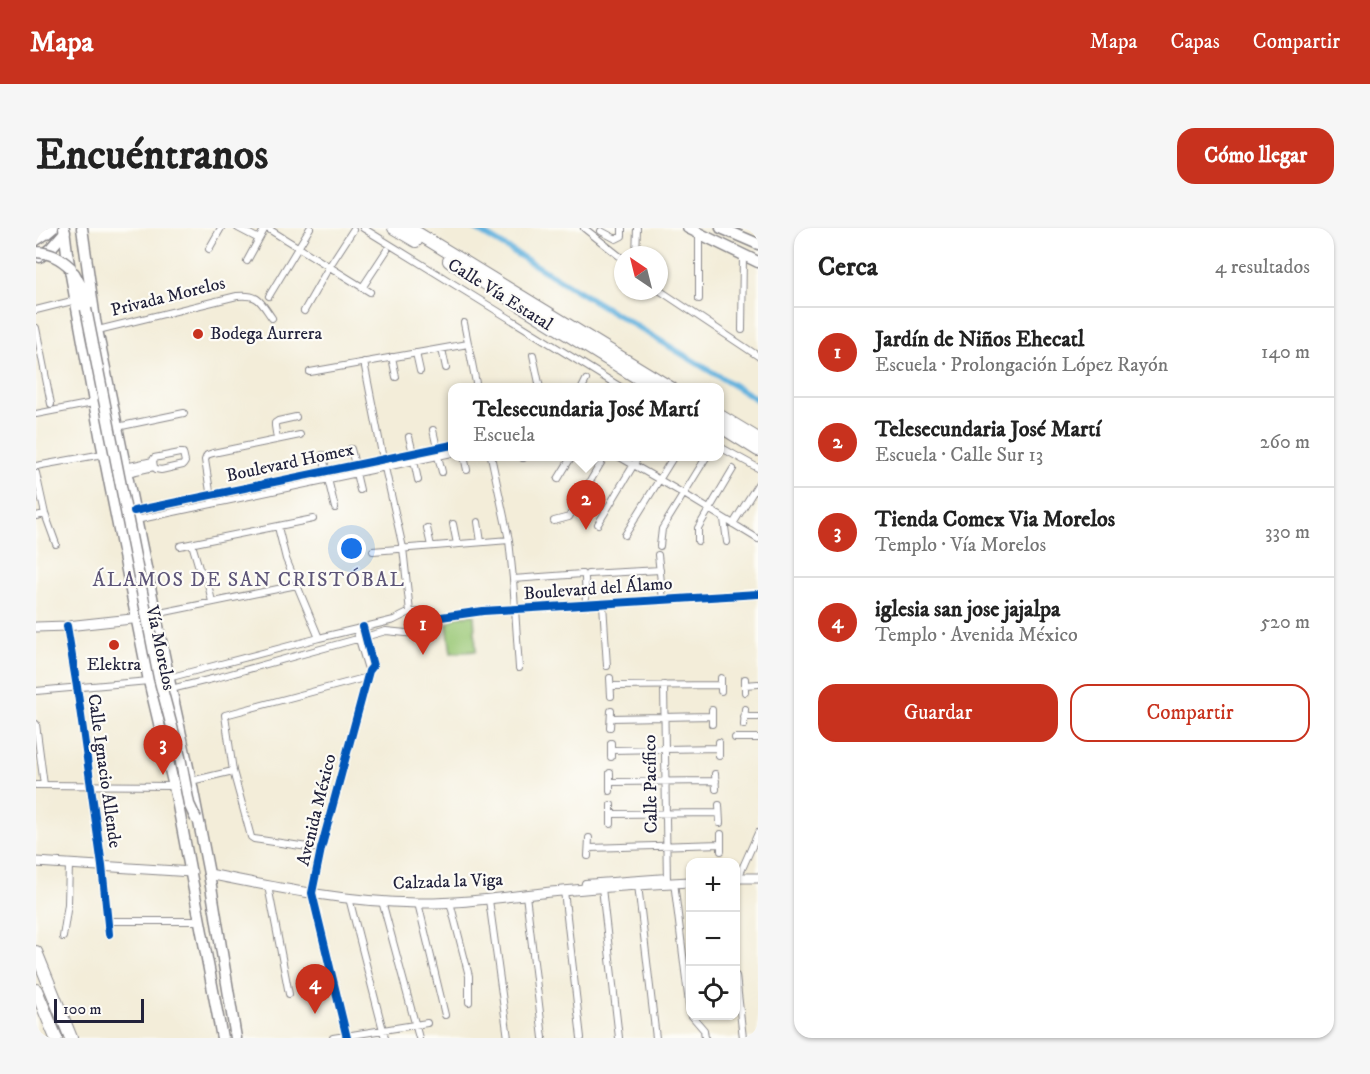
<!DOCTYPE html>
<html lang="es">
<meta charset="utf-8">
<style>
:root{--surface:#fff;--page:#f6f6f6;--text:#222;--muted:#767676;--line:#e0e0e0;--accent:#c8321e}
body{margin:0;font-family:"IM FELL DW Pica",serif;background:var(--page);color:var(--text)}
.controls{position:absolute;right:18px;bottom:18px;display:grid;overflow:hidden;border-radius:12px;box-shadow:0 2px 4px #0004}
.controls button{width:54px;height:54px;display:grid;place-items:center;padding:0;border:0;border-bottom:2px solid var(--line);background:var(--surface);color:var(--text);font:30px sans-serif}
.compass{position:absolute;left:578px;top:18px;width:54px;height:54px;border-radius:50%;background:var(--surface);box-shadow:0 2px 4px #0004;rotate:325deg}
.scale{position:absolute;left:18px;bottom:15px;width:90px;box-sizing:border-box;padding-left:6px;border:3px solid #22223b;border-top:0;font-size:16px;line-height:21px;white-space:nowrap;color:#22223b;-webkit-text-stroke:4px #fdfcf7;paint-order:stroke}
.you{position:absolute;left:316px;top:321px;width:21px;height:21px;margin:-15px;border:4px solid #fff;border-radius:50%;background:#1a73e8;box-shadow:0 0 0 9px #1a73e833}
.badge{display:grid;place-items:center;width:39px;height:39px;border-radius:50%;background:var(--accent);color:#fff;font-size:20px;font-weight:700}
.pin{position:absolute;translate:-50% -50px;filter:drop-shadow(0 2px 3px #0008)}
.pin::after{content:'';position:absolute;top:32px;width:21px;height:18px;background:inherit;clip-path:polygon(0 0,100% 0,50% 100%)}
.popup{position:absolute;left:412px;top:155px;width:276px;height:78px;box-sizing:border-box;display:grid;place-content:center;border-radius:12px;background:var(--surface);filter:drop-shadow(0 2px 4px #0005);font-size:20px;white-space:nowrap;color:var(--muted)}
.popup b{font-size:22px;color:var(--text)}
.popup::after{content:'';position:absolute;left:50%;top:100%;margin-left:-12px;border:12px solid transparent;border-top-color:var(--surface)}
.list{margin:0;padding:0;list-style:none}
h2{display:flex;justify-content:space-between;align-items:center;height:78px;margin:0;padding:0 24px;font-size:26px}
h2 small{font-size:20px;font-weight:400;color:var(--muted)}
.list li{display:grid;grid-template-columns:39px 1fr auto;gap:18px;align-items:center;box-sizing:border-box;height:90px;padding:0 24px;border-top:2px solid var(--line)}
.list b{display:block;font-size:22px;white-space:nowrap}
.list p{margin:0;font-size:20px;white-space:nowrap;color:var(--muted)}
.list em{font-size:20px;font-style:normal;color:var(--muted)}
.actions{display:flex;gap:12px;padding:18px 24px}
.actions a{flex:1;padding:14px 0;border:2px solid var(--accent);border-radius:18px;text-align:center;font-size:21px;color:var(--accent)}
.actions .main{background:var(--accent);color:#fff}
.icon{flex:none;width:33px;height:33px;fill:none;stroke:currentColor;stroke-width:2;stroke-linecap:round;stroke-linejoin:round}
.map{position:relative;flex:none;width:722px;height:810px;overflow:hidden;border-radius:18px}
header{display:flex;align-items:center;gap:36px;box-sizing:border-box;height:84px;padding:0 30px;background:var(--accent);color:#fff}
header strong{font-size:28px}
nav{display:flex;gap:33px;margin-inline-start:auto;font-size:21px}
.intro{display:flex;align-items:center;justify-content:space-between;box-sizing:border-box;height:144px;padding:0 36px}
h1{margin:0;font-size:42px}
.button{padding:15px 27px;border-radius:18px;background:var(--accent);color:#fff;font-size:21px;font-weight:700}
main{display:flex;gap:36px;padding:0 36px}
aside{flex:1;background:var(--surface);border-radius:18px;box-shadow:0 2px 4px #0004}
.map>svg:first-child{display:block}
.green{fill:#9ac876;stroke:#5e7558;stroke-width:1.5}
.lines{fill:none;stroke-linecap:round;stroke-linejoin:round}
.canal{stroke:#64b2de;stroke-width:6}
.minor-casing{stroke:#8a888a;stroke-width:8}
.secondary-casing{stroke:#8a888a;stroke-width:11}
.primary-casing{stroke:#8a888a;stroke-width:13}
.trunk-casing{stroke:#8a888a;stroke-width:13}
.motorway-casing{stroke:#8a888a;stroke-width:14}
.minor{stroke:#fff;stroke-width:6}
.secondary{stroke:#fff;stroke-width:9}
.primary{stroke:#fff;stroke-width:10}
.trunk{stroke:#fff;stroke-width:10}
.motorway{stroke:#fff;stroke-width:12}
.primary-bridge-casing{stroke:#8a888a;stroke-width:13;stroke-linecap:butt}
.primary-bridge{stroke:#fff;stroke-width:10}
.cycleway-casing{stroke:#fdfcf7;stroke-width:11}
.cycleway{stroke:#0057b8;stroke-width:8}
.poi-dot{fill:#c8321e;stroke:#fdfcf7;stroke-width:2}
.labels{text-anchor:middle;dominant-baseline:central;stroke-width:4.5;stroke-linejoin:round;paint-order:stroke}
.street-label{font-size:18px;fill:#22223b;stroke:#fdfcf7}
.poi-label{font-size:18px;fill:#22223b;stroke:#fdfcf7;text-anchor:start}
.neighbourhood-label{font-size:20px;letter-spacing:1.5px;fill:#5d5578;stroke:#fdfcf7}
</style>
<header>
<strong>Mapa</strong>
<nav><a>Mapa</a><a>Capas</a><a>Compartir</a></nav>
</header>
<div class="intro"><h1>Encuéntranos</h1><a class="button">Cómo llegar</a></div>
<main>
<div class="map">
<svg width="722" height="810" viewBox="0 0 722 810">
<rect width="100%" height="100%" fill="#fdfcf7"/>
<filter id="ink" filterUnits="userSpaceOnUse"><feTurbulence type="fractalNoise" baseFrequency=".0167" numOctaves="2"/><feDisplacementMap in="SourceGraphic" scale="12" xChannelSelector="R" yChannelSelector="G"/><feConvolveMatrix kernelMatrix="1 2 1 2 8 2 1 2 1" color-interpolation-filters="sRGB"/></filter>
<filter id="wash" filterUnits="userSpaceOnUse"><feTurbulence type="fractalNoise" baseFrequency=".008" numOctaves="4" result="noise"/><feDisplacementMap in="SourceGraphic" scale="24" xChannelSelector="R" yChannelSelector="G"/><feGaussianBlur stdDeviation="1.35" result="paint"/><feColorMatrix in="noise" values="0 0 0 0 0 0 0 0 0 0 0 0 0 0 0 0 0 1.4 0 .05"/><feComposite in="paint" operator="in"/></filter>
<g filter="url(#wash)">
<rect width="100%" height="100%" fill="#f3edd9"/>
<path class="green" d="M438,387L440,423L415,425L411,396L422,388Z"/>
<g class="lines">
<path class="canal" d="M438,0L722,172"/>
</g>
</g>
<g filter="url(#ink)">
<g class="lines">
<g class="minor-casing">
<path id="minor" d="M202,0L223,11
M231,0L334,64
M327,0L586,160
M548,0L587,31
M565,3L580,11L586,8V0
M173,21L185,0
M600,27L601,0
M211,33L229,0
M326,60L351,22
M623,62L722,128
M233,68L274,0
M663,71V5
M0,82L40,72
M268,83L293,39L317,2
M428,95L441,160
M0,100L15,176
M62,102L201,68C223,66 224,73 236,90
M706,102L707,26
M406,121L410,140
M380,125L384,143
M497,127L504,160
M356,129L360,149
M328,134L347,231L367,320L374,384
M274,144L432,116
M546,160L550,152
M0,186L57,175
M81,199L148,185
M397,202L401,220
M373,209L377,225
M241,211L239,198V195L242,193L260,189
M684,219L722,240
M315,221L319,237
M144,225H147L149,234L147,237L125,242L120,241L118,239L117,233L118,230Z
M287,227L290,243
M402,228L406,244
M428,228L431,242
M455,228L473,312L477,351L483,440
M487,228V230
M582,228L648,266L722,311
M378,233L382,252
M0,238L67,226
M89,239L117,233
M0,245L9,286L20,316
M91,245L118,239
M320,245L324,262
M292,251L299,280
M522,251L536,228
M176,276L169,232L171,227L177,225L264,207
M98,283L416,217
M0,288L9,286
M688,291L691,314
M100,292L416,225
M518,293L533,289L569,228
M442,294L445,314
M417,296L421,316
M562,296L603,228
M697,296L722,256
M242,299L250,331L283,410
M391,300L395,318
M589,307L638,228
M662,313V300L697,241
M156,316L163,340L171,351L176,374
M144,318L277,291
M624,318L626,301L671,228
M337,323L473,312
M622,327L627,372
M552,346L624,342
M549,350L550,377
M477,351L546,346
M567,376L571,438
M119,386L261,357
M405,389L447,383L722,366
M31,398L41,459L66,638L73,706
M320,401L331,438L333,443
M132,450L283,410L358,392L374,384H394L405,389
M574,450L575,468
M685,450V463
M709,451V464
M628,457L631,655
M709,457L722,456
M575,458L685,457
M135,461L180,450L350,403L380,406L398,399L405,389
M0,463L113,453
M676,482V496
M708,489H722
M575,490L676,488
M0,496L8,557
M708,497L709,481
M574,499L575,483
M699,510H722
M575,515V529
M575,522L683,520
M683,528V514
M574,545V563
M679,546L680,561
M155,553L197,543
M574,554L680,553
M0,557L138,558
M575,577V596
M683,577L684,595
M575,586L683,585
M685,606V623
M553,620L685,616
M285,621L218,611L215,609L197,543L189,487L332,449
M552,628L553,610
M702,650L722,605
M638,654L654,784
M602,657L620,810
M232,658L253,766
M566,660L583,810
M548,661L549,655L631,649
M528,663L545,810
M490,667L507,810
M313,670L349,810
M453,672L472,810
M346,673L383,810
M414,674L433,748V774
M382,675L409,787
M72,693H164
M27,709L32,676L33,636
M700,748L707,810
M656,788L668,802L669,810
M297,810L391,795
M311,810L276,665L285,621L333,443L337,438L327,399"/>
</g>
<g class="secondary-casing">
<path id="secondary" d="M0,399L31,398L105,390
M0,634L156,644
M173,646C241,660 311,674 381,675C430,676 478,667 527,663C569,659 612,656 654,654
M700,650H722"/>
</g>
<g class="primary-casing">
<path id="primary" d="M28,0L31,25L64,207L113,453L140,567L186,810
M46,0L59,92L135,461L155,553L173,646L200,810
M0,12L11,5L17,0
M4,29L15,20L29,4
M38,45L45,58L50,81"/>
</g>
<g class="trunk-casing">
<path id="trunk" d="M652,0L722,34
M685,0L722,16"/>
</g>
<g class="motorway-casing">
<path id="motorway" d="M358,0L380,13
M373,0L635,160
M413,33L618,160
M684,188L722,211
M684,198L722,222
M0,724L35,810
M0,762L20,810"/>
</g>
<use href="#minor" class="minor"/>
<use href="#secondary" class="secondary"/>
<use href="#primary" class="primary"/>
<use href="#trunk" class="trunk"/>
<use href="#motorway" class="motorway"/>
<g class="primary-bridge-casing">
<path id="primary-bridge" d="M0,24C15,25 24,30 35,40
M50,81L123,450L144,529L153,576L160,591"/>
</g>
<use href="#primary-bridge" class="primary-bridge"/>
<g class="cycleway-casing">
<path id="cycleway" d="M98,283L416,217
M405,389L447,383L722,366
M31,398L41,459L66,638L73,706
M311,810L276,665L285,621L333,443L337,438L327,399"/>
</g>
<use href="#cycleway" class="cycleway"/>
</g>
</g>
<g class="poi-dot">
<circle cx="162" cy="106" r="6"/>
<circle cx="78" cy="417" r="6"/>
</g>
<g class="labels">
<g class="street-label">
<text transform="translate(464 67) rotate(32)">Calle Vía Estatal</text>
<text transform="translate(132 69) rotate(-14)">Privada Morelos</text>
<text transform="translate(254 235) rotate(-12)">Boulevard Homex</text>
<text transform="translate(562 361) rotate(-4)">Boulevard del Álamo</text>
<text transform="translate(124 420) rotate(78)">Vía Morelos</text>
<text transform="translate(68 543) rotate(82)">Calle Ignacio Allende</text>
<text transform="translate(615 556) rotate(-91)">Calle Pacífico</text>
<text transform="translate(281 582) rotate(-76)">Avenida México</text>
<text transform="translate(412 654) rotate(-2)">Calzada la Viga</text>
</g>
<g class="poi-label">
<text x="174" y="106">Bodega Aurrera</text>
<text x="78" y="437" text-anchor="middle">Elektra</text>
</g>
<g class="neighbourhood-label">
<text x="213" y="352">ÁLAMOS DE SAN CRISTÓBAL</text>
</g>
</g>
</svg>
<div class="controls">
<button>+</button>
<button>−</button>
<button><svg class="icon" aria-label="locate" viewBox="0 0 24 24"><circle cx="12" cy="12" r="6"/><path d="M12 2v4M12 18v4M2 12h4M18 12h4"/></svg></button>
</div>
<svg class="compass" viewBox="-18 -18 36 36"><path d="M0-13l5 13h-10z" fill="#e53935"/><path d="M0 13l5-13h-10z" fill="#767676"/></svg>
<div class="scale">100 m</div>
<div class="you"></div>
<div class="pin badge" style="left:387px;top:427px">1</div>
<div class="pin badge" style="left:550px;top:302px">2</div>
<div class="popup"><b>Telesecundaria José Martí</b>Escuela</div>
<div class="pin badge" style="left:127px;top:547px">3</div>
<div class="pin badge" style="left:279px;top:786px">4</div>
</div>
<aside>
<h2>Cerca<small>4 resultados</small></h2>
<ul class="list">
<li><span class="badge">1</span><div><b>Jardín de Niños Ehecatl</b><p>Escuela · Prolongación López Rayón</p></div><em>140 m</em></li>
<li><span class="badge">2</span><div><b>Telesecundaria José Martí</b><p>Escuela · Calle Sur 13</p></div><em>260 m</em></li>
<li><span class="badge">3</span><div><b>Tienda Comex Via Morelos</b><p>Templo · Vía Morelos</p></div><em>330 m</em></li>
<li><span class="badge">4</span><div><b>iglesia san jose jajalpa</b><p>Templo · Avenida México</p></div><em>520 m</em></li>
</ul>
<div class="actions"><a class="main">Guardar</a><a>Compartir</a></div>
</aside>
</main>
